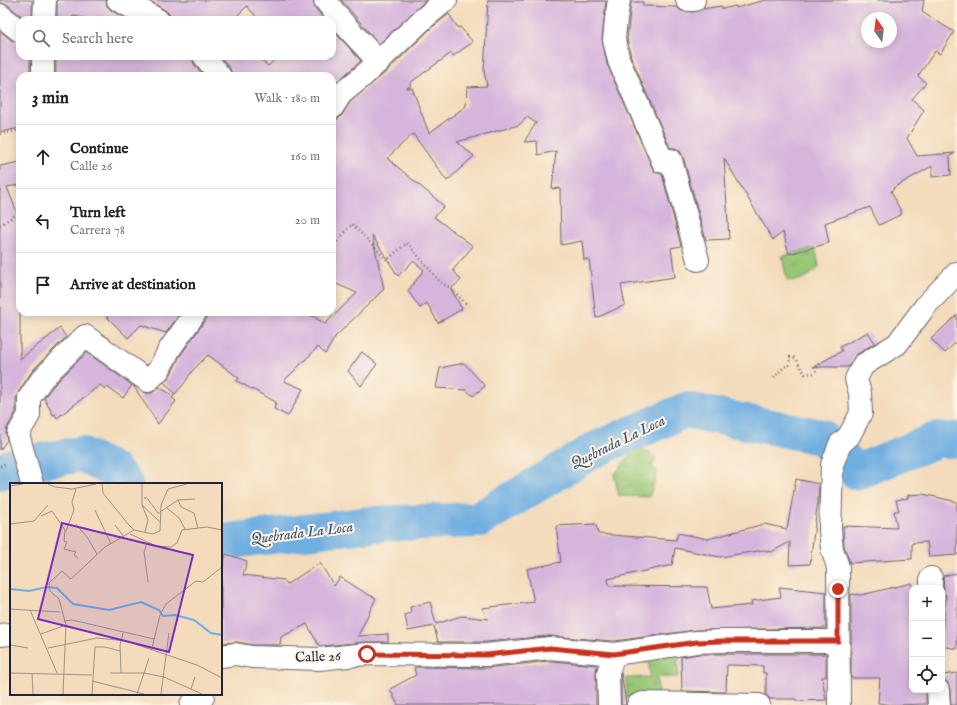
<!DOCTYPE html>
<meta charset="utf-8">
<style>
:root{--surface:#fff;--page:#f6f6f6;--text:#202124;--muted:#757577;--line:#e0e0e0}
body{margin:0;font-family:"IM FELL English",serif;background:var(--page);color:var(--text)}
.controls{position:absolute;right:12px;bottom:12px;display:grid;overflow:hidden;border-radius:8px;box-shadow:0 2px 10px #0003}
.controls button{width:36px;height:36px;display:grid;place-items:center;padding:0;border:0;border-bottom:1px solid var(--line);background:var(--surface);color:var(--text);font:20px sans-serif}
.compass{position:absolute;left:861px;top:12px;width:36px;height:36px;border-radius:50%;background:var(--surface);box-shadow:0 2px 10px #0003;rotate:346deg}
.stop{position:absolute;width:12px;height:12px;margin:-9px;border:3px solid #c8321e;border-radius:50%;background:#fff}
.stop.end{background:#c8321e;border-color:#fff;box-shadow:0 1px 4px #0008}
.list{margin:0;padding:0;list-style:none}
h2{display:flex;justify-content:space-between;align-items:center;height:52px;margin:0;padding:0 16px;font-size:17px}
h2 small{font-size:13px;font-weight:400;color:var(--muted)}
.list li{display:grid;grid-template-columns:26px 1fr auto;gap:12px;align-items:center;box-sizing:border-box;height:64px;padding:0 16px;border-top:1px solid var(--line)}
.list b{display:block;font-size:15px;white-space:nowrap}
.list p{margin:0;font-size:13px;white-space:nowrap;color:var(--muted)}
.list em{font-size:13px;font-style:normal;color:var(--muted)}
.icon{flex:none;width:22px;height:22px;fill:none;stroke:currentColor;stroke-width:2;stroke-linecap:round;stroke-linejoin:round}
.map{position:relative;flex:none;width:957px;height:705px;overflow:hidden}
.search{position:absolute;background:var(--surface);box-shadow:0 2px 10px #0003;left:16px;top:16px;width:320px;height:44px;display:flex;align-items:center;gap:10px;box-sizing:border-box;padding:0 14px;border-radius:12px;color:var(--muted);font-size:15px}
.panel{position:absolute;background:var(--surface);box-shadow:0 2px 10px #0003;left:16px;top:72px;width:320px;height:244px;border-radius:12px}
.map>svg:first-child{display:block}
.grass{fill:url(#grass-tufts);stroke:#5c7458}
.lines{fill:none;stroke-linecap:round;stroke-linejoin:round}
.river{stroke:#6eaee1;stroke-width:36}
.building{fill:#d6b5dc;fill-rule:evenodd}
.minor-casing{stroke:#6b6368;stroke-width:24}
.path{stroke:#6b6368;stroke-width:2.5;stroke-dasharray:1 3;stroke-linecap:butt}
.minor{stroke:#fff;stroke-width:22}
.route{stroke:#c8321e;stroke-width:5}
.labels{text-anchor:middle;dominant-baseline:central;stroke-width:4;stroke-linejoin:round;paint-order:stroke}
.street-label{font-size:14px;fill:#22223b;stroke:#fcf5e5}
.water-label{font-size:15px;font-style:italic;fill:#3d5375;stroke:#fcf5e5}
.inset-river{fill:none;stroke:#6eaee1;stroke-width:2}
.inset-road{fill:none;stroke:#9f9188;stroke-width:1}
.view{fill:#7b2cbf;fill-opacity:0.15;stroke:#7b2cbf;stroke-width:2}
.inset-edge{fill:none;stroke:#22223b;stroke-width:2}
</style>
<div class="map">
<svg width="957" height="705" viewBox="0 0 957 705">
<defs>
<pattern id="grass-tufts" width="24" height="20" patternUnits="userSpaceOnUse"><rect width="24" height="20" fill="#97c675"/><path d="M3 7l-1-3M5 7V3M7 7l1-3M15 17l-1-3M17 17v-4M19 17l1-3" fill="none" stroke="#7ba061"/></pattern>
</defs>
<rect width="100%" height="100%" fill="#fcf5e5"/>
<filter id="ink" filterUnits="userSpaceOnUse"><feTurbulence type="fractalNoise" baseFrequency=".025" numOctaves="2"/><feDisplacementMap in="SourceGraphic" scale="8" xChannelSelector="R" yChannelSelector="G"/><feConvolveMatrix kernelMatrix="1 2 1 2 8 2 1 2 1" color-interpolation-filters="sRGB"/></filter>
<filter id="wash" filterUnits="userSpaceOnUse"><feTurbulence type="fractalNoise" baseFrequency=".012" numOctaves="4" result="noise"/><feDisplacementMap in="SourceGraphic" scale="16" xChannelSelector="R" yChannelSelector="G"/><feGaussianBlur stdDeviation="0.9" result="paint"/><feColorMatrix in="noise" values="0 0 0 0 0 0 0 0 0 0 0 0 0 0 0 0 0 1.4 0 .05"/><feComposite in="paint" operator="in"/></filter>
<g filter="url(#wash)">
<rect width="100%" height="100%" fill="#f3dbbb"/>
<path class="grass" d="M815,248L819,266C811,276 800,283 787,280L782,256Z
M638,445L656,458L652,466L658,472L649,497L619,496L614,475Z
M678,651V677H657L658,696L627,698L626,678L650,677L648,653Z"/>
<g class="lines">
<path class="river" d="M0,472L12,466L81,454L113,470L125,484
M221,542L373,524L478,520L594,450L686,410L821,437L857,472L936,440H957"/>
</g>
<g id="blocks">
<path class="building" d="M0,0H32V20H26L8,5L0,3Z
M57,0H106L107,6L112,11L128,20H94L73,16L72,20H57Z
M148,0H313L315,8L325,20H259L247,6L233,20H170L169,14L165,10Z
M341,0H426L379,44Z
M488,0L606,1L602,39L607,64L652,167L655,172L662,174L681,246L671,248L675,277L621,285L625,305L596,318L589,259L584,260L582,241L561,245L560,188L552,189L556,151L538,155L537,141L524,142L536,123L527,117L519,125L457,142L474,156L447,181L413,134L387,158L444,206L434,217L473,246L453,270L461,280L451,289L462,309L438,323L427,303L420,308L408,291L424,270L413,261L398,276L372,235L384,289L335,337L325,354L318,347L284,381L303,389L288,416L274,409L276,402L237,381L239,378L208,355L193,370L183,385L175,394L164,382L170,376L180,356L206,319L208,312H306L325,324L357,293L332,282V120L338,119L342,115L350,102L387,71L431,28L449,14L458,28L460,27L473,42L453,56L451,53L410,83L411,85L407,88H412L429,133L466,106L467,87L487,86L484,71Z
M765,0H924L922,12L954,32L940,54L935,51L918,76L926,83L912,99L924,110L907,138L917,156L955,153L950,156L951,175L932,177V166L893,188L894,189L891,191L902,214L879,225L870,207L825,223L829,243L789,254L783,232L773,240L724,158L729,239L706,240L683,157L680,151L675,148H670L631,57L627,39L631,2H643V6L677,7L681,11L694,12L702,9L722,6V9L736,6V8ZM867,18H891V42H867Z
M332,29L361,61L332,86V76H232L230,68L220,56H257L268,66L279,56H332Z
M0,31L12,41L20,43V56H30V76H20V128L0,132Z
M56,56H192L194,64L204,76H56Z
M20,162V185L7,187L20,220V359L60,328L66,337L33,370L19,391L16,398V412L7,428L6,433L7,440L0,450V166Z
M102,312H181L166,333L141,325L128,338Z
M957,315V341L945,353L931,339Z
M868,332L875,343L856,355L848,367H813L842,351L840,347Z
M86,352L132,385L123,398L107,387L105,389L100,385L57,418L55,414L53,415L44,398L52,387L82,357V358Z
M362,352L377,364L361,386L348,371Z
M464,363L485,386L473,396L466,390L436,388L440,368Z
M133,385L146,393H152L159,387L174,396L172,398L176,401L158,424Z
M796,479L819,484L818,499L810,564L789,565L790,542L771,552L764,550L720,557L675,548L672,565L608,579L609,586L707,587L711,609L752,605L751,601L781,597L779,587L826,592V628L696,630L614,641L549,636L486,642H438L434,626L408,631L405,615L411,613L410,607L430,602L436,624L461,616L488,619L482,608L534,602L527,569L561,562L556,526L596,524L598,534L676,540L678,533L708,539L764,524L787,529Z
M923,494L957,502V555L929,557L927,542L912,543V559L850,563L844,546L843,526L897,528L894,511H899L896,500L908,498V495Z
M226,554L247,561L243,575L284,580L287,584L320,563L334,586L340,577L367,594L376,598L358,636L388,634V642H366L321,646L318,644L307,624L281,637L280,645H253L237,642L221,643V573Z
M957,573V649L942,646V630L946,595L942,594L944,588L943,576Z
M912,583V690H926V704L895,705L878,703L880,678H851V594L861,595Z
M698,654H826V677H822L826,700L796,701V699H770L766,695V673H763V666L727,665L726,692L682,691L681,657Z
M550,661L597,665L596,673V705H398L390,689L416,675L414,668L418,667L487,668Z
M621,673L626,703V705H621Z
M957,673V705H951L950,689L948,683L942,678V675Z"/>
</g>
</g>
<g filter="url(#ink)">
<use href="#blocks" fill-opacity="0" stroke="#6b6368" stroke-width="1"/>
<g class="lines">
<g class="minor-casing">
<path id="minor" d="M118,0L143,14L145,12L158,20
M325,0L344,24L379,62
M619,0L616,19L614,40L619,61L663,162L671,160L698,260
M687,0H694
M0,15L20,31
M44,20L45,0
M204,56L220,76
M43,76V56
M332,108L341,94L363,76L423,19L446,0
M32,484L18,434L29,415V398L42,379L85,336L148,381L159,370L169,350L196,312
M931,578V588
M0,635L11,634
M221,656L235,654L252,657L319,659L367,654L487,655L550,648L614,654L697,642L721,641H838
M938,690L939,705
M191,705L203,697
M609,705L608,673L614,654
M638,705L643,703L759,705
M839,705L838,567L832,549L830,530L832,465L840,444L849,436L861,413L860,393L856,379L863,365L897,344L927,304L957,273"/>
</g>
<path class="path" d="M0,134L20,130
M0,225L20,212
M332,248L352,224L387,260L407,243L442,284L451,288L468,306
M774,378C779,373 782,367 789,365L790,357L795,358L805,374L815,373L817,368L822,362
M0,466L5,464"/>
<use href="#minor" class="minor"/>
</g>
</g>
<g class="lines" filter="url(#ink)">
<path class="route" d="M367,654L487,655L550,648L614,654L697,642L721,641H838V589"/>
</g>
<g class="labels">
<g class="street-label">
<text transform="translate(318 657) rotate(-2)">Calle 26</text>
</g>
<g class="water-label">
<text transform="translate(618 442) rotate(-26)">Quebrada La Loca</text>
<text transform="translate(302 533) rotate(-7)">Quebrada La Loca</text>
</g>
</g>
<g transform="translate(10 483)">
<rect width="212" height="212" fill="#f3dbbb"/>
<path class="inset-river" d="M0,106L19,108L37,104L47,105L63,121L99,127L131,119L149,127L153,133L165,132L184,137L201,150L212,152"/>
<path class="inset-road" d="M38,1L45,4L62,6L86,1M92,1L93,10L118,41L124,47L143,51L150,48L151,22L158,6L177,1M132,1V22L150,39M0,3L13,1M134,15H137L148,30H150M168,17L171,24L184,30L188,45M132,22L138,37L135,49M157,25L169,35L175,46M85,27L101,61M150,29L168,17L185,16M31,33L42,28L55,47L54,58L57,59L54,66L66,69L64,72L68,75M0,41L24,38L38,22M66,41L77,54L87,71M105,42L114,54M56,48L64,27L62,19L66,6M120,51L146,63L161,64L167,60L172,47L197,44L212,47M137,60L134,69L138,99M0,126L50,129M20,127L47,190M54,138L62,137L144,156M31,151L56,142M0,162L18,165M38,165L87,155L116,158L187,182L212,195M142,165L150,132L156,121L186,98L193,99L212,84M0,190L82,192M22,190L23,211M100,190H134L154,194L192,211M111,190L110,162L113,150M82,198L134,211M181,206L185,194M53,211L56,142L49,116L40,108L39,100L52,88L61,96L95,64L124,47M82,211L85,164H95L110,168M127,211L139,175M151,211L159,150"/>
<path class="view" d="M52,40L183,72L159,169L28,136Z"/>
<rect width="212" height="212" class="inset-edge"/>
</g>
</svg>
<div class="controls">
<button>+</button>
<button>−</button>
<button><svg class="icon" aria-label="locate" viewBox="0 0 24 24"><circle cx="12" cy="12" r="6"/><path d="M12 2v4M12 18v4M2 12h4M18 12h4"/></svg></button>
</div>
<svg class="compass" viewBox="-18 -18 36 36"><path d="M0-13l5 13h-10z" fill="#e53935"/><path d="M0 13l5-13h-10z" fill="#757577"/></svg>
<div class="stop" style="left:367px;top:654px"></div>
<div class="stop end" style="left:838px;top:589px"></div>
<div class="search"><svg class="icon" aria-label="search" viewBox="0 0 24 24"><circle cx="10" cy="10" r="6"/><path d="M15 15l6 6"/></svg>Search here</div>
<section class="panel">
<h2>3 min<small>Walk · 180 m</small></h2>
<ul class="list">
<li><svg class="icon" aria-label="ahead" viewBox="0 0 24 24"><path d="M12 20V5M6 11l6-6 6 6"/></svg><div><b>Continue</b><p>Calle 26</p></div><em>160 m</em></li>
<li><svg class="icon" aria-label="left" viewBox="0 0 24 24"><path d="M17 20v-9H6M10 6l-5 5 5 5"/></svg><div><b>Turn left</b><p>Carrera 78</p></div><em>20 m</em></li>
<li><svg class="icon" aria-label="arrive" viewBox="0 0 24 24"><path d="M6 21V4h12l-3 4 3 4H6"/></svg><div><b>Arrive at destination</b></div></li>
</ul>
</section>
</div>
